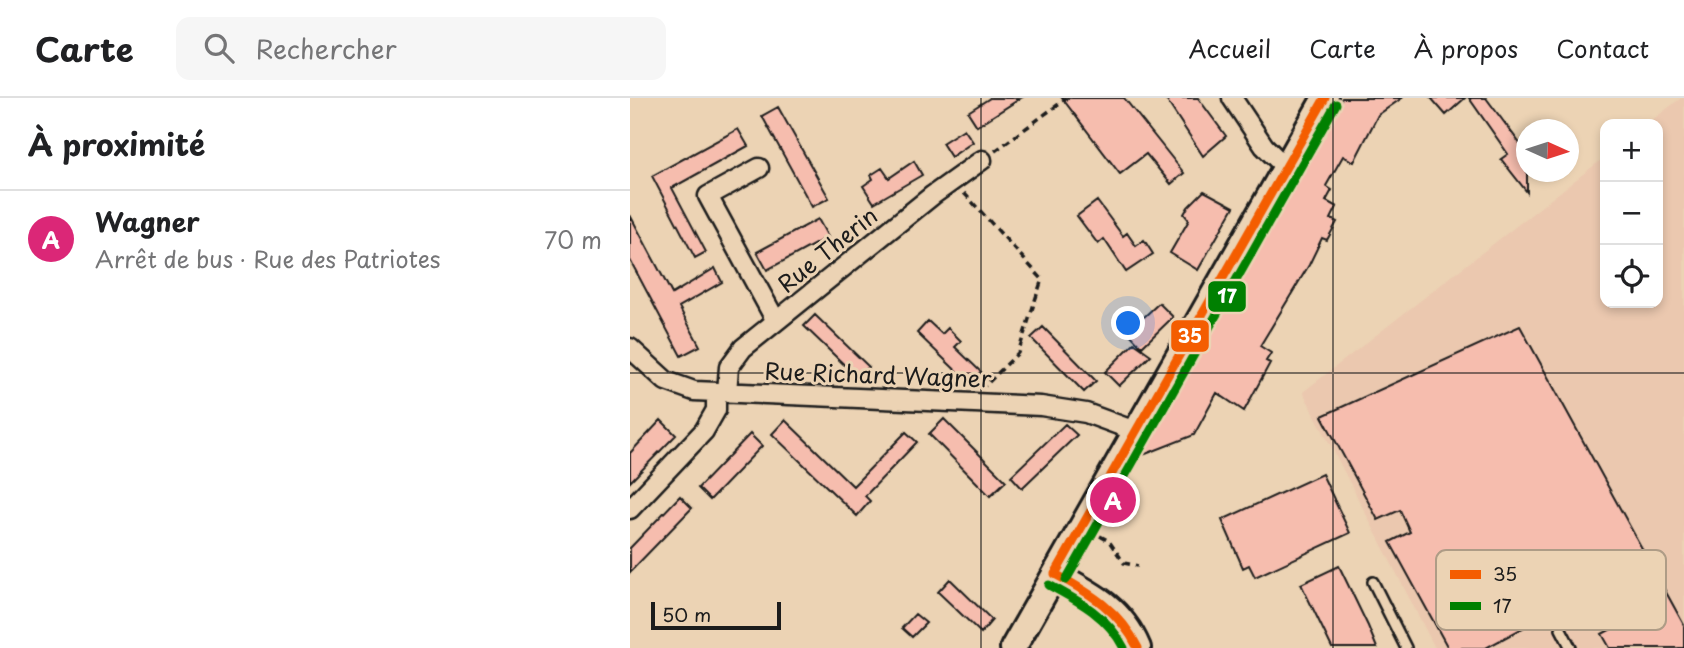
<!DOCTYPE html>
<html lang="fr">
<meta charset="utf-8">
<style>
:root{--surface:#fff;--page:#f6f6f6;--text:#202124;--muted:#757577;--line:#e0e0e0;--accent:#db2777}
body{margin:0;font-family:"Playpen Sans",sans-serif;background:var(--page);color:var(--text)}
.controls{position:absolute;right:21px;top:21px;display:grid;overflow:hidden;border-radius:14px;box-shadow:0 4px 10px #0003}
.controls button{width:63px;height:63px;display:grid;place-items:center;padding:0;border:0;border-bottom:2px solid var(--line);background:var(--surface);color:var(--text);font:35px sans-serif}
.compass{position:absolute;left:886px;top:21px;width:63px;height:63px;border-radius:50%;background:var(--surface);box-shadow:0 4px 10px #0003;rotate:93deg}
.scale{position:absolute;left:21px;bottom:18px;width:130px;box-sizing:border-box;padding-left:7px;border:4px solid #1c1c1c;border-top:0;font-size:19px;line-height:24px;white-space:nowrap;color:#1c1c1c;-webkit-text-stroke:5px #ecd3b4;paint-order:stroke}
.you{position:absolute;left:499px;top:226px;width:24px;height:24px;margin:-18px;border:5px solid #fff;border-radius:50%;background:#1a73e8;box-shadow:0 0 0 10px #1a73e833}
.badge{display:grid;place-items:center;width:46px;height:46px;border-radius:50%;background:var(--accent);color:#fff;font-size:23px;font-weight:700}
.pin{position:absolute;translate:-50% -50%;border:4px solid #fff;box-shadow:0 2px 7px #0006}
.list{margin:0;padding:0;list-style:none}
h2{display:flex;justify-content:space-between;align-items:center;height:91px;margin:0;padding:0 28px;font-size:30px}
h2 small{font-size:23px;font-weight:400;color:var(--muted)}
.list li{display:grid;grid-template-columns:46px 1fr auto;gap:21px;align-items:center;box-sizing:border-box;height:98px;padding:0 28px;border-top:2px solid var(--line)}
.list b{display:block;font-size:26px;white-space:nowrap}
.list p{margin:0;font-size:23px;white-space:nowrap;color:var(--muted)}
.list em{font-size:23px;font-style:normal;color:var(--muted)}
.icon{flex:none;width:38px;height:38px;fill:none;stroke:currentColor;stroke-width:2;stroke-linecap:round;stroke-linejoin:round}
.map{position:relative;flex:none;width:1054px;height:550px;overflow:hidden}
header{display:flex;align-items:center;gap:42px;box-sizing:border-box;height:98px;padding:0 35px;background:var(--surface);border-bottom:2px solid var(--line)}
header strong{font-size:33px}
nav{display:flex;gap:38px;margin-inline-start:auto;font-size:24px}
.search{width:490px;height:63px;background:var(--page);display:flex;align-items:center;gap:18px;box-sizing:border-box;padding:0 24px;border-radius:14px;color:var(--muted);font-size:26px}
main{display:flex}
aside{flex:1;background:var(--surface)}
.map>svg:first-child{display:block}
.built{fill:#ebc8af}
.building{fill:#f6bdae;stroke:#1c1c1c;stroke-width:2}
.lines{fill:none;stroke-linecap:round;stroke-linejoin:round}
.lane-casing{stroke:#1c1c1c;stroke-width:14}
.street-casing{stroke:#1c1c1c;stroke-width:23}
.secondary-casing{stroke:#1c1c1c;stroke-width:30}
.path{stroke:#1c1c1c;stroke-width:3.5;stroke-dasharray:7 5;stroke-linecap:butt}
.lane{stroke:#ecd3b4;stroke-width:9}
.street{stroke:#ecd3b4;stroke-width:18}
.secondary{stroke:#ecd3b4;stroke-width:24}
.bus-1-casing{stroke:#ecd3b4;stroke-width:14}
.bus-2-casing{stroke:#ecd3b4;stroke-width:14}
.bus-1{stroke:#f45d01;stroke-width:9}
.bus-2{stroke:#008001;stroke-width:9}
.grid{fill:none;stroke:#1c1c1c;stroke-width:2;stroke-opacity:0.55}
.labels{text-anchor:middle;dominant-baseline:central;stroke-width:6;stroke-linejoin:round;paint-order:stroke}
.street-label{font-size:23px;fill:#1c1c1c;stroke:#ecd3b4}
.key{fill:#ecd3b4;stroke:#ae9c86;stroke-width:2}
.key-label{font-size:19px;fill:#1c1c1c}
.line-badge{stroke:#ecd3b4;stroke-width:2.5}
.badge-label{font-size:19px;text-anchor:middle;font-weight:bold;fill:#fff}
</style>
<header>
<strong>Carte</strong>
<div class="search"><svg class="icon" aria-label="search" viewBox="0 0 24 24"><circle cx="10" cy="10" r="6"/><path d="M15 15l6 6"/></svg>Rechercher</div>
<nav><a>Accueil</a><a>Carte</a><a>À propos</a><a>Contact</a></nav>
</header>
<main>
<aside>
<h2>À proximité<small></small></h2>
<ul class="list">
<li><span class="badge">A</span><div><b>Wagner</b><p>Arrêt de bus · Rue des Patriotes</p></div><em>70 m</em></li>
</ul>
</aside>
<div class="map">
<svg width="1054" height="550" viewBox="0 0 1054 550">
<rect width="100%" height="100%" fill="#ecd3b4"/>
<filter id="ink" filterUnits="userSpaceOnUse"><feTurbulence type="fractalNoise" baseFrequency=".0143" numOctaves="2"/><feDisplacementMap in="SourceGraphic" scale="14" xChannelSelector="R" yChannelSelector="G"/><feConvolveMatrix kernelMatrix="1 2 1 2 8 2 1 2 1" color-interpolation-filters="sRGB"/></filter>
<g filter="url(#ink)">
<path class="built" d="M1051,0H1054V550H805L673,294L975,59V205H1028V26H1017Z"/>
<path class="building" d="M360,0H391L347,28L338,14Z
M432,0H494L554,75L541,86L516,56L490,76Z
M535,0H568L596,38L573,58Z
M712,0H772L748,17L724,64L713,58L696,88L702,92L696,103L707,109L701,121L707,124L697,142L692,140L679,167L630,248L641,255L636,263L640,265L614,313L587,295L564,337L508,359Z
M801,0H835L816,17Z
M839,0H856L897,55V94L871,61L878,56Z
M148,9L199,100L182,109L132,18Z
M108,31L118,48L42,90L76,154L65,160L22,78Z
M334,31L343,44L321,59L312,45Z
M284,63L292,77L244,105L233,88L243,81L241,77L252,70L259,80Z
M574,93L604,109L568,172L540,155L559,122L554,116L558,109Z
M467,103L493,138L497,135L506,148L514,142L523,156L496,174L474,141L468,146L447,118Z
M0,117L42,196L85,170L92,184L49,209L70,248L51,258L0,162Z
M188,121L198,139L137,172L127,154Z
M529,205L543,219L512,249L498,234Z
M185,217L239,269L228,280L174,228Z
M298,223L312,236L318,230L331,243L325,249L352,275L341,287L287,235Z
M890,228L1054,527V550H980L972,536L989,527L968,489L856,550H818L760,444L780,434L770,412L748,422L692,318Z
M413,229L466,283L454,294L401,240Z
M504,245L521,257L489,288L475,274Z
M314,321L376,383L360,398L299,336Z
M31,322L46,337L0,384V355Z
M155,322L223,388L276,334L287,344L235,398L240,403L227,418L142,336Z
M435,326L447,337L392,390L381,378Z
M120,336L132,348L80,402L68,390Z
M692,376L720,435L625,479L619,467L613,470L592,422Z
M50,398L62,410L0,474V450Z
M709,468L738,528L747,550H702L671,486Z
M320,481L362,522L351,535L308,494Z
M285,516L296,525L282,539L272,530Z"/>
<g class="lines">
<g class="lane-casing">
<path id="lane" d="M743,484L776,550
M931,531L941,550"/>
</g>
<g class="street-casing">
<path id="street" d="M602,0L634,48L655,69
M129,70L78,98L146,223
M0,250L36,283L64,293L411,308L456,315L505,333
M97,294L99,269L113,250L303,97L352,62
M0,411L74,333L86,312V294"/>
</g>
<g class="secondary-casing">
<path id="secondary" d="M425,476C462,496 491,510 508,550
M383,550L695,0"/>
</g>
<path class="path" d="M365,53L437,0
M334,95L412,181L388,255L355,288
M470,438L479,443L494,465L508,468"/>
<use href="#lane" class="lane"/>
<use href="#street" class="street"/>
<use href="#secondary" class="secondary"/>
<g class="bus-1-casing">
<path id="bus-1" d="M425,476L695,0
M425,476C460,495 490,513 508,550"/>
</g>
<g class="bus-2-casing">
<path id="bus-2" d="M436,482L706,6
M419,487C449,503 478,518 494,550"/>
</g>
<use href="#bus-1" class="bus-1"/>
<use href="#bus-2" class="bus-2"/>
</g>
</g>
<path class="grid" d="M351,0V550M703,0V550M0,275H1054"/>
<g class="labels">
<g class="street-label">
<text transform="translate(197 151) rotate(-39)">Rue Therin</text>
<text transform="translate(248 276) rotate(2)">Rue Richard Wagner</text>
</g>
</g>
<rect x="806" y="452" width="230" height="80" rx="10" class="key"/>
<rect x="820" y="472" width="31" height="9" fill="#f45d01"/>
<rect x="820" y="504" width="31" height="8" fill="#008001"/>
<g class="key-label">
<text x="863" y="483">35</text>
<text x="863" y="515">17</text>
</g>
<g class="line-badge">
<rect x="577" y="182" width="40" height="33" rx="7" fill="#008001"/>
<rect x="540" y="221" width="40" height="34" rx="7" fill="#f45d01"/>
</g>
<g class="badge-label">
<text x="597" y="205">17</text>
<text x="560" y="245">35</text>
</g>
</svg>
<div class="controls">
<button>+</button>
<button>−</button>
<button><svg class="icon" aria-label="locate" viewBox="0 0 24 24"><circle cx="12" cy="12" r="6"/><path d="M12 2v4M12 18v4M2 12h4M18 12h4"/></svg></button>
</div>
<svg class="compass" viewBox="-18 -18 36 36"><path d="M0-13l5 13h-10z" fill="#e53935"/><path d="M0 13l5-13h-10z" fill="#757577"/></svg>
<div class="scale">50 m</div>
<div class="you"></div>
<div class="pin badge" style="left:483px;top:402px">A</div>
</div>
</main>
